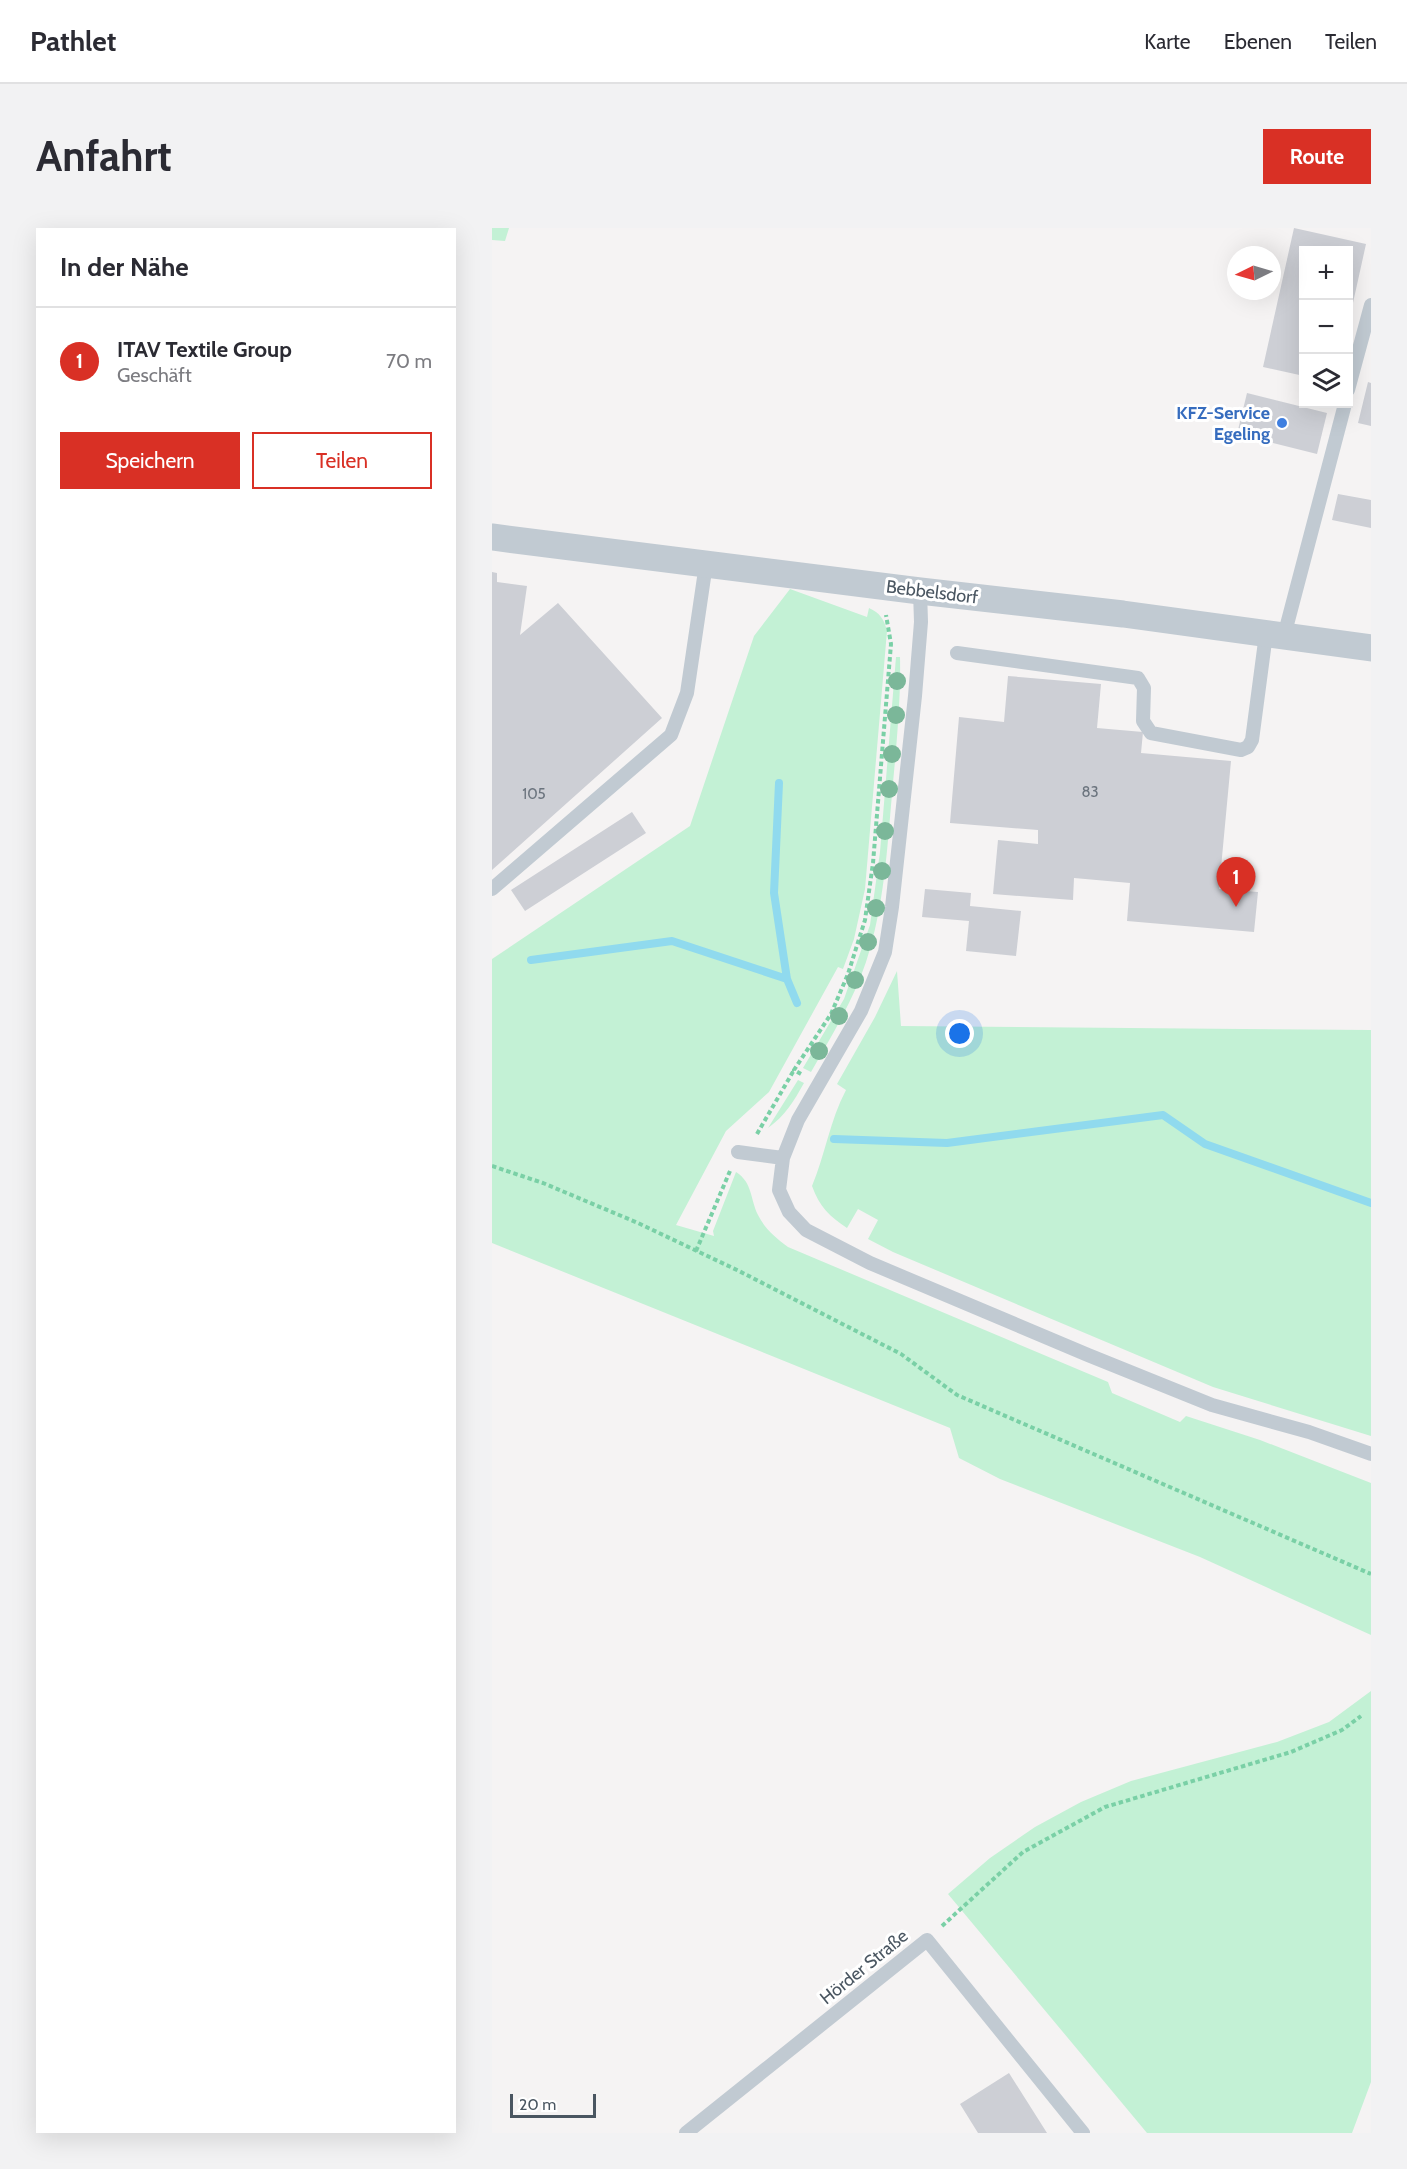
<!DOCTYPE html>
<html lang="de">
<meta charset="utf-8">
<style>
:root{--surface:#fff;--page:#f2f2f3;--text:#2b2b33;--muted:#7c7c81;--line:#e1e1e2;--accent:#d93025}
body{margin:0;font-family:Cabin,sans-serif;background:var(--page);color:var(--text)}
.controls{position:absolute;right:18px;top:18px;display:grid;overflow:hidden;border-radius:0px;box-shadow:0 6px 24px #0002}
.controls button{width:54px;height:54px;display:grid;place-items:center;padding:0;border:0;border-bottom:2px solid var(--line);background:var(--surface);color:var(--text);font:30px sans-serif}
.compass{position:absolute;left:735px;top:18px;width:54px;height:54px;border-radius:50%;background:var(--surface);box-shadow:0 6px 24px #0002;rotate:265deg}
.scale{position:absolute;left:18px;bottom:15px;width:86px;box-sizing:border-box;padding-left:6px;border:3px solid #4a5661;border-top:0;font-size:16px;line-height:21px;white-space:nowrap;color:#4a5661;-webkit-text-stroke:4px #fff;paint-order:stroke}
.you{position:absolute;left:468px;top:806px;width:21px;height:21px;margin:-15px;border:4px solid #fff;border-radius:50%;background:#1a73e8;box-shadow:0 0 0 9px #1a73e833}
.badge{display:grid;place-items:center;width:39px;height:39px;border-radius:50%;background:var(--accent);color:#fff;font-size:20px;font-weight:700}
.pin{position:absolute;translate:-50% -50px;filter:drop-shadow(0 2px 3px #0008)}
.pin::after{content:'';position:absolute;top:32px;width:21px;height:18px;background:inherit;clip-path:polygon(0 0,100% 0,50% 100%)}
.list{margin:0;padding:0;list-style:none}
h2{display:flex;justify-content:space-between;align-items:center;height:78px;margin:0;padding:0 24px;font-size:26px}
h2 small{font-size:20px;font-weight:400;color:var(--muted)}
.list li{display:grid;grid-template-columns:39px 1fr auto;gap:18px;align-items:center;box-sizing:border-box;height:108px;padding:0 24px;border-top:2px solid var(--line)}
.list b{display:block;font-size:22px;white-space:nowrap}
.list p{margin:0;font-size:20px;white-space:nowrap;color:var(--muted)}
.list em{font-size:20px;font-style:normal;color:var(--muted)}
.actions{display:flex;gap:12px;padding:18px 24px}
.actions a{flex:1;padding:14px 0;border:2px solid var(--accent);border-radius:0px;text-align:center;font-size:21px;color:var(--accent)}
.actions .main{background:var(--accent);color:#fff}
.icon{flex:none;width:33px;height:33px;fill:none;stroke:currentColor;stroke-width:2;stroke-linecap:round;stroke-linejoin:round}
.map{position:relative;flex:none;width:879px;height:1905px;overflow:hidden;border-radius:0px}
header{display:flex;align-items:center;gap:36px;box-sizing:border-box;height:84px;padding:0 30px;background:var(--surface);border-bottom:2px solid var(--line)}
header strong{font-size:28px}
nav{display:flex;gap:33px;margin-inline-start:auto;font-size:21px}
.intro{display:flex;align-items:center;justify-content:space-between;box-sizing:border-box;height:144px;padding:0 36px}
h1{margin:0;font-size:42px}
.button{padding:15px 27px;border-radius:0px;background:var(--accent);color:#fff;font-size:21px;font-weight:700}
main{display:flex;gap:36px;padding:0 36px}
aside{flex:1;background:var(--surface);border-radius:0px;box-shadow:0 6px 24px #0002}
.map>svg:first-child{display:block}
.green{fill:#c3f1d5}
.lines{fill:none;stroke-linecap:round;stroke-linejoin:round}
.stream{stroke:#90daee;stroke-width:8}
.building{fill:#cdcfd5}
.path{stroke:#7ad0a6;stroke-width:4;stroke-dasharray:4.5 3;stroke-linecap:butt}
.service{stroke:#c1cad2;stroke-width:14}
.minor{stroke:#c1cad2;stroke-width:27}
.tree{fill:#7bb799}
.shop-dot{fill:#3f7fe0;stroke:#fff;stroke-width:2}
.labels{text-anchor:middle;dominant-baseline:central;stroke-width:6;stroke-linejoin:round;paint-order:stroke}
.number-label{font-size:15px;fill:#6b747e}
.shop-label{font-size:18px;font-weight:bold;fill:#366cbe;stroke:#fff;text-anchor:end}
.street-label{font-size:18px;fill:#4a5661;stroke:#fff}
</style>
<header>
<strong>Pathlet</strong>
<nav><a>Karte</a><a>Ebenen</a><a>Teilen</a></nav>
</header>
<div class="intro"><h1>Anfahrt</h1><a class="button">Route</a></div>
<main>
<aside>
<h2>In der Nähe<small></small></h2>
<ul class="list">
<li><span class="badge">1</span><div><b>ITAV Textile Group</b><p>Geschäft</p></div><em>70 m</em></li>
</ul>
<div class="actions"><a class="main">Speichern</a><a>Teilen</a></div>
</aside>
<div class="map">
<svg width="879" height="1905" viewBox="0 0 879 1905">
<rect width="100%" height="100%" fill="#f5f3f3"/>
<path class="green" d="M0,0H17L13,13L0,12Z
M298,361L375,389L377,380C388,385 392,391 395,403L373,661L362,711L351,741L346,739L277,864L234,903L184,997L222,1008L221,1003L244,944C261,955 258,971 266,987C273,1001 284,1010 296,1019L616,1154L620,1165L688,1194L694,1188L768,1212L879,1255V1407L708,1329L508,1251L467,1230L458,1200L0,1015V731L198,598L262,408Z
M404,429H408C409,475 404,521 400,566C395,623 392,679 374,734C361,773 339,809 319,844L311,840L352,771L378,697L388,624Z
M405,743L409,798L879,802V1208L721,1159L401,1024L376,1011L386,992L366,981L355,1000C338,989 327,978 320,958C333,927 338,892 354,862L345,856L383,789Z
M306,852L312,855C302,873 293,888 276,900Z
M879,1463V1854L860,1905H655L456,1666L498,1630L543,1599L589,1574L639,1553L785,1514L837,1494Z"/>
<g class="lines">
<path class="stream" d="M287,555L282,665L295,751
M39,732L180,713L295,751L305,775
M342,911L455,915L671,887L713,916L879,975"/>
</g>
<path class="building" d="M802,0L874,16L857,93L856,22H812V148L771,139Z
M876,154L879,155V198L866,195Z
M755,165L835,185L825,226L745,206Z
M846,266L879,272V300L840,292Z
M0,344L5,345V354L35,358L28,407L66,375L170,490L0,642Z
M516,448L609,456L605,500L651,504L649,525L739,533L727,661L766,664L762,704L635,693L638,655L582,650L581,672L501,666L506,612L546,616V602L458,595L467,489L512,494Z
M140,584L154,605L33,683L19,662Z
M433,661L479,665L478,678L529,683L524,728L474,723L477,693L430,689Z
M517,1845L555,1905H486L468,1876Z"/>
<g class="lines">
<path class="path" d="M309,846L302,842L339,786L356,746L373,692L381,635L399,416L394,387
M265,906L302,842
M0,938L51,955L146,995L247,1043L409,1126L465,1167L879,1346
M204,1023L238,943
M450,1698L531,1624L613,1579L799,1524L850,1502L869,1488"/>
<path class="service" d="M856,162L879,77
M428,363L429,394L423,468L400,679L393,724L369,783L306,892L291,930L287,962L297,984L314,1002L378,1035L596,1127L720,1177L817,1204L879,1226
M792,408L853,176
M465,425L646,450L652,460L651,493L659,505L749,522L756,519L760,512L774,406
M0,661L179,507L195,465L214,336
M246,924L291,930
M194,1905L435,1712L591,1905"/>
<path class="minor" d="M0,309L428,363L631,386L879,420"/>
</g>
<g class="tree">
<circle cx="405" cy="453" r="9"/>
<circle cx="404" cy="487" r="9"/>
<circle cx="400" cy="526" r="9"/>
<circle cx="397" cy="561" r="9"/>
<circle cx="393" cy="603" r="9"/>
<circle cx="390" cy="643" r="9"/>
<circle cx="384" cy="680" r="9"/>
<circle cx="376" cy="714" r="9"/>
<circle cx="363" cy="752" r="9"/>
<circle cx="347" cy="788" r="9"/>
<circle cx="327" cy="823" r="9"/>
</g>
<circle class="shop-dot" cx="790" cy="195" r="6"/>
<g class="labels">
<g class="number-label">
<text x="598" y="564">83</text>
<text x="42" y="566">105</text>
</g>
<g class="shop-label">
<text x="778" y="185">KFZ-Service<tspan x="778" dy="21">Egeling</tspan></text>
</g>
<g class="street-label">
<text transform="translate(440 364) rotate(7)">Bebbelsdorf</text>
<text transform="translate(372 1739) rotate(-39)">Hörder Straße</text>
</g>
</g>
</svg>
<div class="controls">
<button>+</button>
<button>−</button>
<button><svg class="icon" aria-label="layers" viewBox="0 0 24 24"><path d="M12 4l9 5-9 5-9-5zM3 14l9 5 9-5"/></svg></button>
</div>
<svg class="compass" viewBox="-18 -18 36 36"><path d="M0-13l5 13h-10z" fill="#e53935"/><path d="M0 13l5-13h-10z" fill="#7c7c81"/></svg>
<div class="scale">20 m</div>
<div class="you"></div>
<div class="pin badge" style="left:744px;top:679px">1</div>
</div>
</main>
